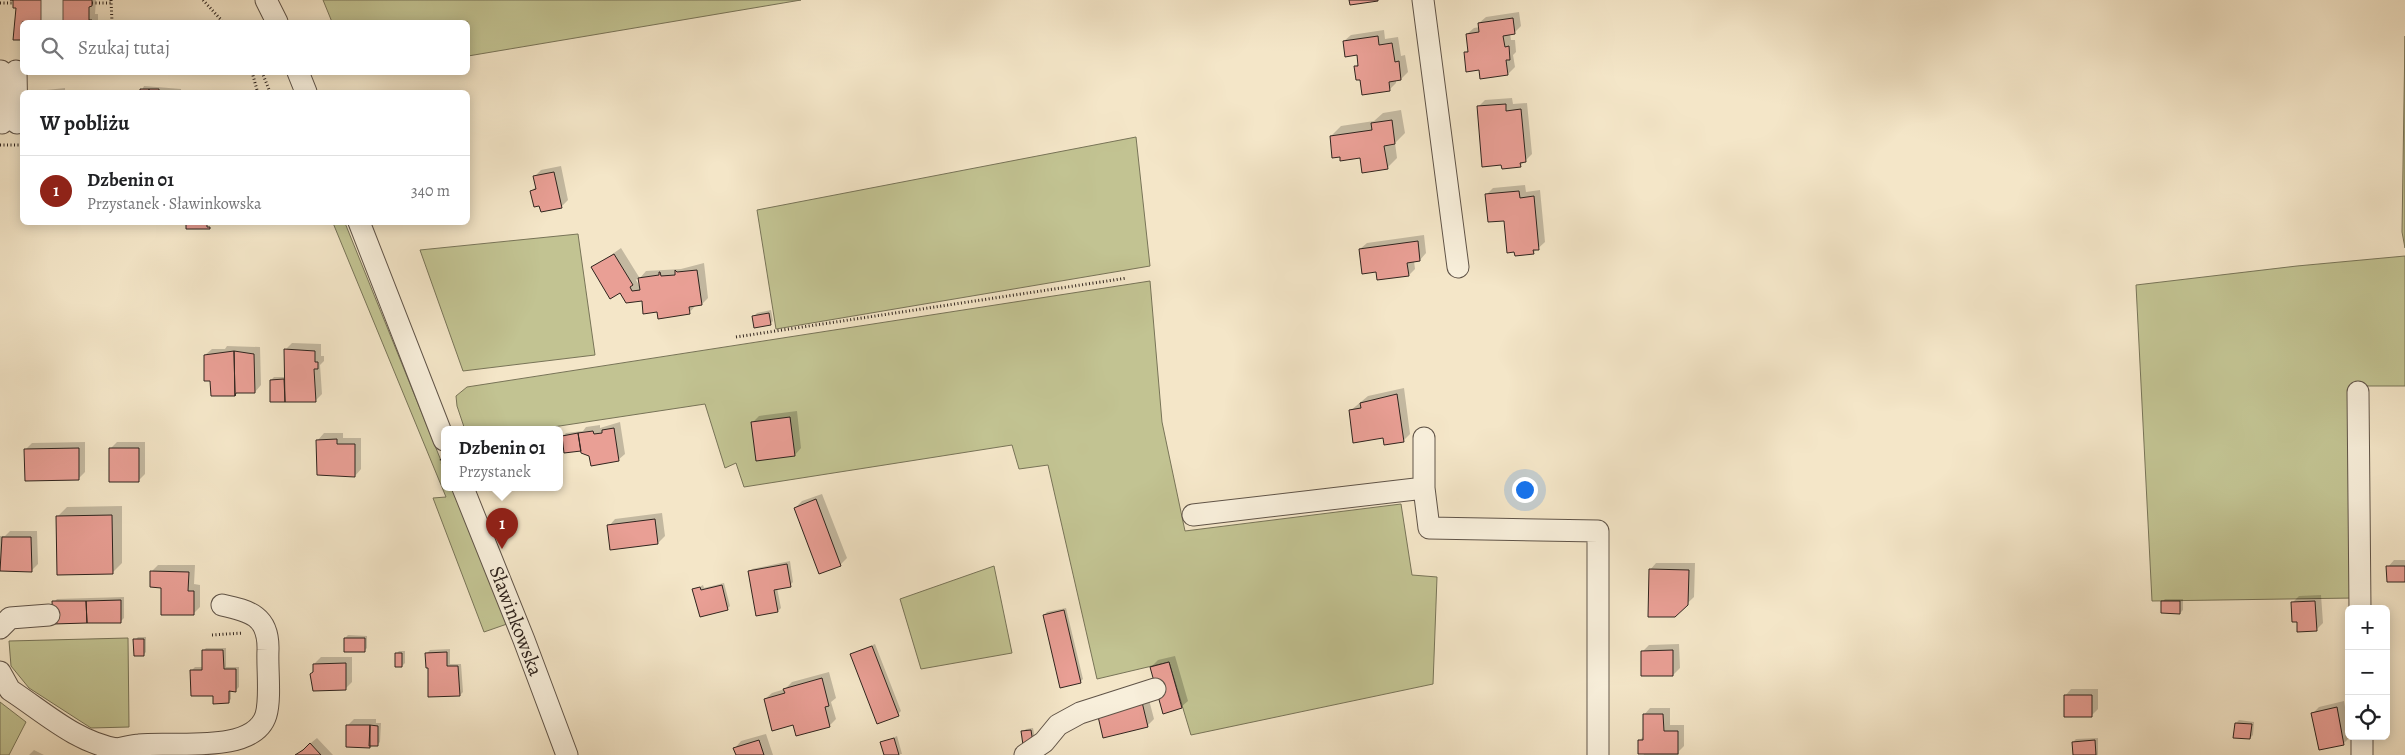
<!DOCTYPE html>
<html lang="pl">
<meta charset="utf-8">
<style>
:root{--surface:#fff;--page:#f6f6f6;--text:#202124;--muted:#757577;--line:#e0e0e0;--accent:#8f2418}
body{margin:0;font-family:Alegreya,serif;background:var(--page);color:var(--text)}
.controls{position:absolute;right:15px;bottom:15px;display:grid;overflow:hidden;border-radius:8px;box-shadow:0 2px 12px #0003}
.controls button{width:45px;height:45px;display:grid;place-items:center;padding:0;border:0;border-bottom:1px solid var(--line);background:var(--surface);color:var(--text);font:25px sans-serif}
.you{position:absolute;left:1524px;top:489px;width:18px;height:18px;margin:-12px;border:4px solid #fff;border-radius:50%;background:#1a73e8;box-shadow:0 0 0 8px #1a73e833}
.badge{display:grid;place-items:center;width:32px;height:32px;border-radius:50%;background:var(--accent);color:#fff;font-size:16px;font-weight:700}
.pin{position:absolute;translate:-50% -41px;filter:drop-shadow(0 1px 2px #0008)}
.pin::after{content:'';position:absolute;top:26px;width:18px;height:15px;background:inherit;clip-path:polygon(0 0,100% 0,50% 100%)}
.popup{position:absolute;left:441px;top:426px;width:122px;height:65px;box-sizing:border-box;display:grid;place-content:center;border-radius:8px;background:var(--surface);filter:drop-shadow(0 1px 4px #0005);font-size:16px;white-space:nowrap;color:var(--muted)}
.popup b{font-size:19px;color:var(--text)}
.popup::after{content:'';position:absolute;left:50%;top:100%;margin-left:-10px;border:10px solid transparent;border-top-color:var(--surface)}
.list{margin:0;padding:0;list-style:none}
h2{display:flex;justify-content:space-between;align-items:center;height:65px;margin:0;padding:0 20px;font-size:21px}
h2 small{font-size:16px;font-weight:400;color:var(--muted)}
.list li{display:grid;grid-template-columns:32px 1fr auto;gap:15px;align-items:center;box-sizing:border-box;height:70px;padding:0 20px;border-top:1px solid var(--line)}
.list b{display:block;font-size:19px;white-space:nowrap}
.list p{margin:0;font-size:16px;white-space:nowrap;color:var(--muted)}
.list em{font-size:16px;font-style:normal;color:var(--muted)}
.icon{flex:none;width:28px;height:28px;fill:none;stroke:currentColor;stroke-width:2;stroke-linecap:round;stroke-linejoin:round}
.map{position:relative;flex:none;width:2405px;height:755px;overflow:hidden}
.search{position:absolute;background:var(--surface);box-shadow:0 2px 12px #0003;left:20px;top:20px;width:450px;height:55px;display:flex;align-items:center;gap:12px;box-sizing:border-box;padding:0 18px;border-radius:8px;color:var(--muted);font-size:19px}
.panel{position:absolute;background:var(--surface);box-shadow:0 2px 12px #0003;left:20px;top:90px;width:450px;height:135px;border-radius:8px}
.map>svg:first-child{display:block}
.green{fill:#c2c392;stroke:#787458}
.shadow{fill:#0003}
.building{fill:#e99f95;stroke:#2f241e}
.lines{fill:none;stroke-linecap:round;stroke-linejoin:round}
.minor-casing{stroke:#605448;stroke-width:23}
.path{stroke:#2f241e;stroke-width:3;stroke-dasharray:1 2.5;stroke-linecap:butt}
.minor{stroke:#f8efdb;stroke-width:21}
.labels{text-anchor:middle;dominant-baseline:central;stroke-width:4;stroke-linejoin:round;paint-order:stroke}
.street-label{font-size:20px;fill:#2f241e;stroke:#f8efdb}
</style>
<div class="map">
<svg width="2405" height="755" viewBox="0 0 2405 755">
<rect width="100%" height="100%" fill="#f4e6c8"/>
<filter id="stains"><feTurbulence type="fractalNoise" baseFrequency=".004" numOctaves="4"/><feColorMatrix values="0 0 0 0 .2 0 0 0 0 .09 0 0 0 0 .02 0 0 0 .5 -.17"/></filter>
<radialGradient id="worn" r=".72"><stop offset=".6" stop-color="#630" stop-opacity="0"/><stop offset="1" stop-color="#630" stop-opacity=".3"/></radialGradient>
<path class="green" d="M323,0H801L468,56V22H332Z
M2405,36V248L2402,232Z
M1136,137L1150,266L776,329L757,210Z
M333,223H345L444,468V488H452L507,624L484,632L433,498L446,497Z
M578,234L595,355L463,371L420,250Z
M2405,256V386H2352L2354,598L2152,601L2136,285L2297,266Z
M1150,281L1162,422L1185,531L1401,504L1412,575L1437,577L1433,684L1191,735L1169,662L1097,679L1048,465L1019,469L1012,445L744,487L736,463L725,468L705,404L533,430H465L457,406L456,396L467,387Z
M994,566L1012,653L921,669L900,599Z
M128,638L129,727L91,728L29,688L11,666L9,641Z
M0,702L26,722L9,755H0Z"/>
<path class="shadow" d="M14,0L50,22H22V38L15,39L17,6Z
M63,0H96L95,14H98V22H63Z
M1519,12L1521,26L1514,33L1510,34L1511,40H1515L1516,52L1513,55L1515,67L1508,74L1480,69L1465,53L1469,49L1467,34L1474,28L1480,27L1479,23L1486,17Z
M1384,30L1385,39L1398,37L1401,56L1405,55L1408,72L1401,79L1396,80V83L1389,90L1361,78L1355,67L1359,63L1358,54L1344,41L1351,35Z
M144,86L181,89V92H141Z
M65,88V92H27H28Z
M96,90H113V92H94Z
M1512,98L1513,104L1527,103L1532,154L1520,166L1478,107L1485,100Z
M1401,110L1405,133L1395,143L1397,158L1387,168L1331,136L1341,126L1374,121L1383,113Z
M561,166L568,200L562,206L531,191L537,186L535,176L541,170Z
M1525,185L1526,192L1540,190L1545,242L1533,253L1486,195L1493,188Z
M1424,235L1426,253L1420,260L1414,261L1415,269L1409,275L1377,271L1360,249L1367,243Z
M621,248L639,277L636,280L641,289L640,278L646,271L681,269L704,263L708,298L702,304L696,305L689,313L658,310L643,299L621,291L593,268Z
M771,310L773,321L770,324L754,316L757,313Z
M292,343L321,344V356H324V361L320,365L322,394L316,400L271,401V380L274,377H286L285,350Z
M227,346L260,347L261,385L255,392L211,379L205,355L212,349H225Z
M1404,388L1410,434L1403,441L1384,437L1350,411L1368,396Z
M797,411L801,448L795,455L752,423L759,416Z
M620,422L625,454L618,460L590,455L563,436L566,433L583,431L586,427L600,425V428Z
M324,433H343V438H361V469L355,476L318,440Z
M85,442V472L79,478L25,450L32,443Z
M117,442H145V474L138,481L110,449Z
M822,494L847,558L840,565L795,508L802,501Z
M122,506V563L112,573L57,517L67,507Z
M662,513L665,536L658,543L612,548L609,526L615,519Z
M10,531H37L38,564L31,571L0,570V572V536H5Z
M2394,560H2405V580L2388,567Z
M790,561L793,582L790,585L777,588L781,608L778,611L749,572L752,569Z
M1656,563H1695L1694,597L1674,616L1650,570Z
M158,565H195L194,584L200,585V607L193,614L163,586L151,572Z
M724,583L730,606L727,609L694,590L703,585L704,588Z
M2321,595L2323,623L2316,630L2298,620L2293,602L2299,596Z
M124,597V618L121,621L54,602L57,599Z
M2165,599H2183V610L2180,613L2162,602Z
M1066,608L1083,679L1080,682L1044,615L1047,612Z
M348,635L367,636V648L364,651L345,638Z
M138,637H146V652L143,655L135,640Z
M875,644L901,711L898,714L851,654Z
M1679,644L1680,668L1673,675L1642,652L1649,645Z
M206,648H226V667H239V687L236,690H231V699L228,702L214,694L192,670L195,667H204L203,651Z
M450,649V664H461L463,692L460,695L429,667L427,653L430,650Z
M399,651H405V663L402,666L396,654Z
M1175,656L1188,701L1181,707L1151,667L1158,660Z
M321,657H352V682L345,689L314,672V664Z
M829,672L836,698L831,702L836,719L829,726L794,724L765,699L772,693L785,689L792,682Z
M2071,689H2098V709L2092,715L2065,696Z
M1148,696L1154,719L1147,726L1098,713Z
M2344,701L2350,737L2343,744L2312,714L2319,707Z
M1650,708H1670V725H1684V746L1679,751V755H1644L1639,741L1644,736V715Z
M354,719H376V723H381L380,742L377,745L369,747L348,725Z
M2239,720L2254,722L2253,735L2250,738L2236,723Z
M1033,728L1035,739L1032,742L1023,732L1026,729Z
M766,734L773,755H737L735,748L741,741Z
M897,736L902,754L885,755L882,743Z
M317,738L333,755H297L301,751Z
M2098,738V755H2074L2073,742L2076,739Z
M34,750L44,755H29Z"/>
<path class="building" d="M10,0H43L44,22H22V40H13L16,8H13V0Z
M61,0H92V6L89,7V20H92V22H62Z
M1349,0H1378V1L1350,5Z
M1513,18L1515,34L1503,36L1505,47L1509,46L1510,60H1506L1508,75L1480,79L1479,70L1466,72L1464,52H1468L1466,34L1479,32L1478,23Z
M1378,36L1379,45L1392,43L1395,62L1399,61L1401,80L1389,82L1390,91L1362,95L1360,80H1356L1354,66H1358L1357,55L1345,57L1343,41Z
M140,89H149V92H140Z
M149,89H159V92H178H149Z
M1506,104V111L1521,109L1526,162L1520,163L1521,167L1502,169L1501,165L1482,167L1477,106Z
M1392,120L1395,144L1384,146L1388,169L1362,173L1360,158L1340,161V157L1332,158L1330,136L1372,130L1371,123Z
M554,172L562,208L541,212L539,206L534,207L530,191L536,189L533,176Z
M1519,191L1520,198L1534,196L1539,250H1533L1534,254L1515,256L1514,252L1507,253L1504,221L1488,222L1485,194Z
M186,222H207V227H210V229H186Z
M1418,241L1420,261L1407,263L1409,276L1377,280L1376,272L1362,274L1359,249Z
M614,254L633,285L630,287L632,291L640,290L638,278L659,275V272H660L661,276L675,275V270L677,272L697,270L702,305L689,307L690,314L658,319L657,312L643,314L642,301L626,303L620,293L610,299L591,267Z
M769,313L771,325L754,328L752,316Z
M284,349L315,351V362H318V369H314L316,402H285Z
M234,351L254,354L255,393H236L235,396Z
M234,351L235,396H211L210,381H204V355Z
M284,379L285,402H270V380Z
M1397,394L1404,442L1384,445L1383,438L1353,443L1349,410L1361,408L1360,403Z
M790,417L795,456L756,461L751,422Z
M614,428L619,461L591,466L589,456L581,453L578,433L593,431L594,434L602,433V430Z
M578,433L581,451L564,453L562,436Z
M337,439V444H355V477L317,475L316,440Z
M79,448V480L25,481L24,449Z
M109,448H139V482H109Z
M816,499L841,566L819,574L794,508Z
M112,515L113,574L57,575L56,516Z
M655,519L658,544L610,550L607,525Z
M2,537H31L32,572L0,571Z
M787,564L791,587L774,590L778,612L756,616L748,571Z
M2386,566H2405V582H2387Z
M1649,569L1689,570L1688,605L1675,617H1648Z
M150,571L189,572L188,591H194V615H161V588L150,587Z
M722,585L728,610L700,617L692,589L700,587L701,590Z
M121,600V623H87L86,601Z
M52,601H86L87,623L53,624Z
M2161,601H2180V614L2161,613Z
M2315,601L2317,631L2297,632V622H2292L2291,602Z
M1064,610L1081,683L1060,688L1043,615Z
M344,638H365V652H344Z
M133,639H144V656H134Z
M872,646L899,716L877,724L850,654Z
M202,650H223L224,669H236V692L229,691V703L213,704V696H191L190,670H202Z
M1673,650V676H1641V651Z
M447,652V666H458L460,696L428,697V668H426L425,653Z
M395,653H402V667H395Z
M1169,662L1182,708L1163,714L1150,667Z
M346,663V690L313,691L310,674L313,672V664Z
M822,678L829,706L825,707L830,727L796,736L793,725L772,731L764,699L785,693L783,689Z
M2064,695H2092V717H2064Z
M1142,702L1148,727L1103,738L1097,712Z
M2337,707L2344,745L2319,750L2311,713Z
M1643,714H1663L1664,731H1678V754H1638V740H1643Z
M2235,723L2252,724L2250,739L2233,738Z
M346,725H370V748L346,747Z
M370,725L378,726V746H369Z
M1031,730L1033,743L1023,745L1021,731Z
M894,738L899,755H884L880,742Z
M759,740L764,755H736L733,748Z
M2095,740L2096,755H2073L2072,742Z
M310,743L321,755H295L303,750Z"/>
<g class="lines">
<g class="minor-casing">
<path id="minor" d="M52,0V22
M266,0L277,22
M1423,0L1458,267
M1,71L2,123
M16,71L17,123
M298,72L306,92
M359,222L444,440
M2358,392L2360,609
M1424,438V488L1429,528L1598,531V755
M463,488L524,640L567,755
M1193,515L1424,488
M0,628L10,618L49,615
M0,672L10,690L16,694C47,715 79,743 117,749
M2362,736V755
M116,755L117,749C124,748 132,745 139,745C172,741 254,755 266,715C271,698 267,668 268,650C269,616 250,611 222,605
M1025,755L1044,742L1058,725L1080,713L1155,689"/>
</g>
<path class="path" d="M111,0L112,22
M203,0L223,22
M0,3H13
M92,3H111
M252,72L257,90L254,92
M262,72L270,92
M0,145H22
M736,337L1127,278
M441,459L444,468
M212,635L243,633"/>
<use href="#minor" class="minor"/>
</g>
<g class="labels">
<g class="street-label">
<text transform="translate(516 621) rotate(69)">Sławinkowska</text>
</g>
</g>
<rect width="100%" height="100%" filter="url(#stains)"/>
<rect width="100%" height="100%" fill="url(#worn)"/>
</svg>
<div class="controls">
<button>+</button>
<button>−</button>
<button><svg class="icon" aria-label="locate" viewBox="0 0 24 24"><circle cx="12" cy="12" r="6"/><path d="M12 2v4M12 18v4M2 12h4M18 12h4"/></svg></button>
</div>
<div class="you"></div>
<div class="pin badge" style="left:502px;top:549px">1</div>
<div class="popup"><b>Dzbenin 01</b>Przystanek</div>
<div class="search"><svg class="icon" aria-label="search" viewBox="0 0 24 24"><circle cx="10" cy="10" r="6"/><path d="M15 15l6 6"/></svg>Szukaj tutaj</div>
<section class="panel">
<h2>W pobliżu<small></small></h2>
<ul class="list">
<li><span class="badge">1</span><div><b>Dzbenin 01</b><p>Przystanek · Sławinkowska</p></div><em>340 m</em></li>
</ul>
</section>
</div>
